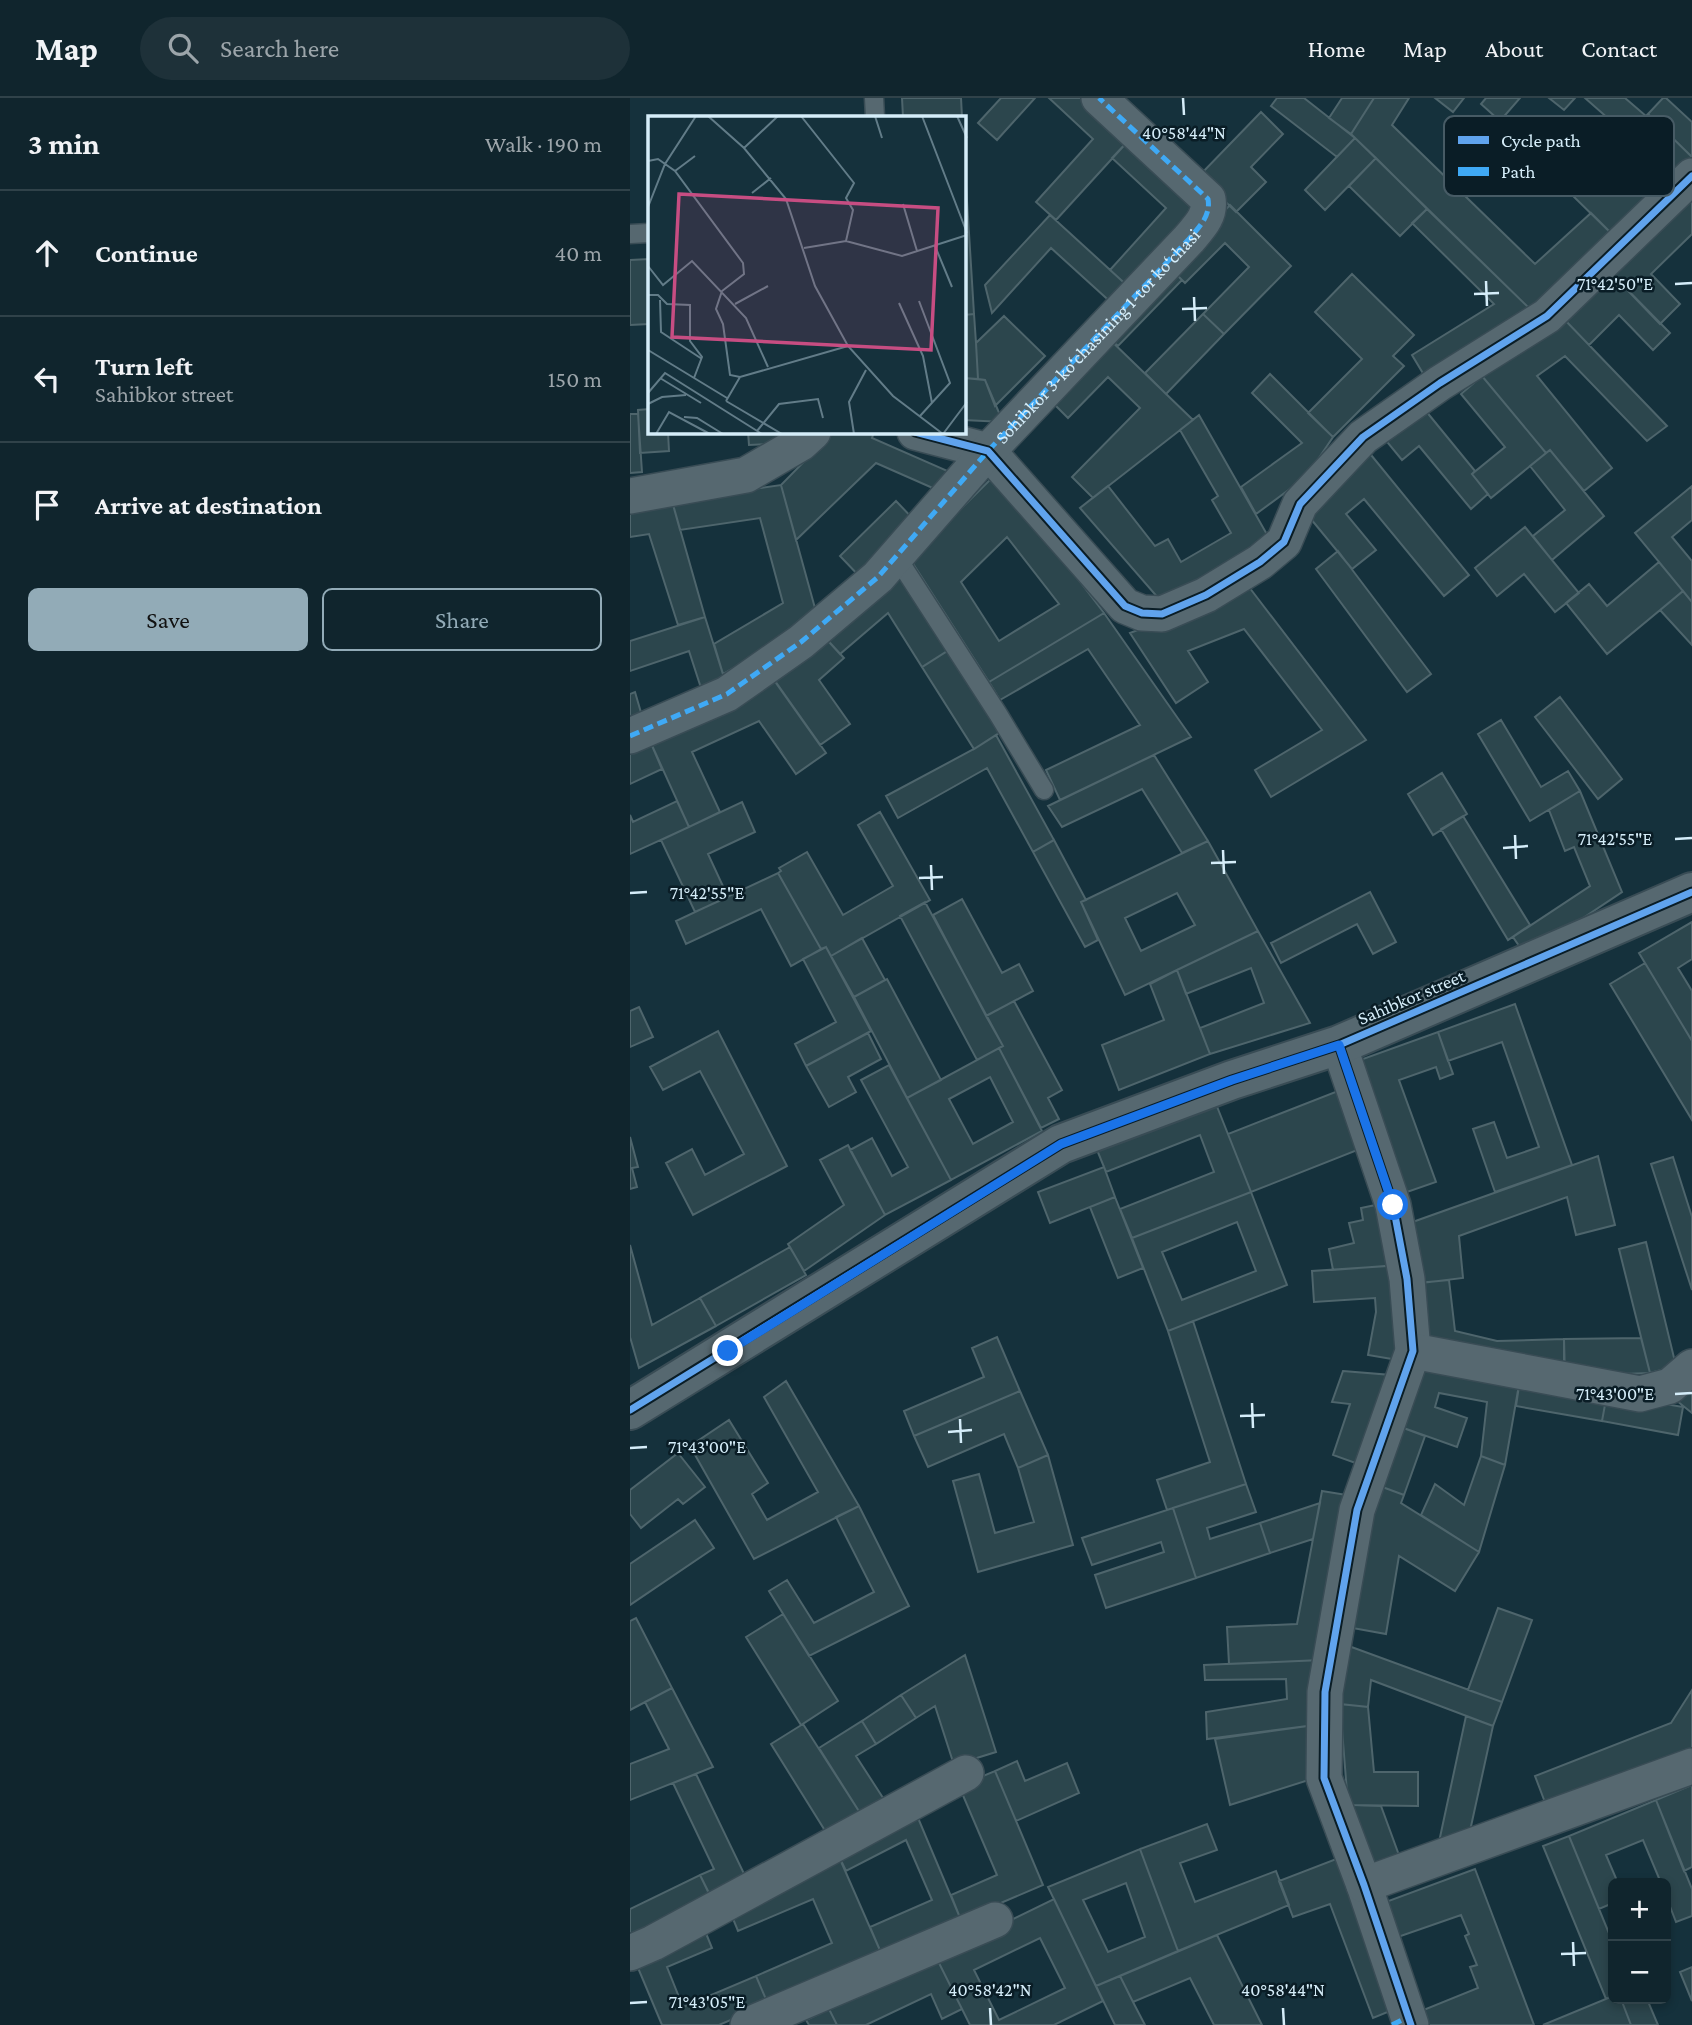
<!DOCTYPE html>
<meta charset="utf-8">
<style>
:root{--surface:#10252d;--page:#1e3139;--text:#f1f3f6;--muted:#9ca5aa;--line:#304249;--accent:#92abb7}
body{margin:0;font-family:"Crimson Pro",serif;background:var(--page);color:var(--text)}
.controls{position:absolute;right:21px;bottom:21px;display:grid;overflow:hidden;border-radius:10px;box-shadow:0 4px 10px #0003}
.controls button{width:63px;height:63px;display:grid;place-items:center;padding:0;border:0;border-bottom:2px solid var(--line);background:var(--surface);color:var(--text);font:35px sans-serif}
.stop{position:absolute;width:21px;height:21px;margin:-16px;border:5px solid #1a73e8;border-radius:50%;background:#fff}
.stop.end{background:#1a73e8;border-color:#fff;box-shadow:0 2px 7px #0008}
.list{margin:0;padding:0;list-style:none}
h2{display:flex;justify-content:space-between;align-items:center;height:91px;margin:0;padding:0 28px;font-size:30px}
h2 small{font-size:23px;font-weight:400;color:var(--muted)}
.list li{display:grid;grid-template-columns:46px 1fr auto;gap:21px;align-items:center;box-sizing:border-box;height:126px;padding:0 28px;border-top:2px solid var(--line)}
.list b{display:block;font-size:26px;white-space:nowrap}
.list p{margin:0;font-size:23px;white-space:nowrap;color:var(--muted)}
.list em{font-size:23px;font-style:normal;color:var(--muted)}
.actions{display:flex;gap:14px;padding:21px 28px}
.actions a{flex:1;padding:16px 0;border:2px solid var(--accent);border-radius:10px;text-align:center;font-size:24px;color:var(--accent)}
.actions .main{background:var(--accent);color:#111}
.icon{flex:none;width:38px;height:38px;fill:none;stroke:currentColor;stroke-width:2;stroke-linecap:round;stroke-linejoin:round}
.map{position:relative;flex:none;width:1062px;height:1927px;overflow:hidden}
header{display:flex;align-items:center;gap:42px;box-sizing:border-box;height:98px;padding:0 35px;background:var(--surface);border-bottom:2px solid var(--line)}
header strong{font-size:33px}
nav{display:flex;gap:38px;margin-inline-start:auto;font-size:24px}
.search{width:490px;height:63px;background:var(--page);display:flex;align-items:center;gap:18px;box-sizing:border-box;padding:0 24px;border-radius:38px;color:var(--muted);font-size:26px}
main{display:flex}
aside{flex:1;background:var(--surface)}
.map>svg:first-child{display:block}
.building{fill:#2c464d;stroke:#4e656c;stroke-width:2;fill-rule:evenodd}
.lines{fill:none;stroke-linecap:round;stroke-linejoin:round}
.lane-casing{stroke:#394c55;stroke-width:21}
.street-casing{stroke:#394c55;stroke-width:38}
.secondary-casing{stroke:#394c55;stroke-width:42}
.lane{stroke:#566870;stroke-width:18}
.street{stroke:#566870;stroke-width:35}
.secondary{stroke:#566870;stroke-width:38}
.quiet{stroke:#3fa9f5;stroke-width:5;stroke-dasharray:10 5;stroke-linecap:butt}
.cycleway-casing{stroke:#0a1d26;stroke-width:11}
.cycleway{stroke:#60a3ed;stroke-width:7}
.route{stroke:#1a73e8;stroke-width:9}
.ticks{fill:none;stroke:#d5edf9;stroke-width:2.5}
.labels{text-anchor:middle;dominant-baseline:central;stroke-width:5;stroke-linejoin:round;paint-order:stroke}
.street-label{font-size:19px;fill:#d5edf9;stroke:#0a1d26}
.inset-road{fill:none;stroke:#627c88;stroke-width:2}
.view{fill:#c74d82;fill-opacity:0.15;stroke:#c74d82;stroke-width:3.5}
.inset-edge{fill:none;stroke:#d5edf9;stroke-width:3.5}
.key{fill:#0a1d26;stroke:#475b65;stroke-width:2}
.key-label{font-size:19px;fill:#d5edf9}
.ticks-label{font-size:18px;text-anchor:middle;fill:#d5edf9;stroke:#0a1d26;stroke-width:5;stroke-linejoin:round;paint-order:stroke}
</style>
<header>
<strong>Map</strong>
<div class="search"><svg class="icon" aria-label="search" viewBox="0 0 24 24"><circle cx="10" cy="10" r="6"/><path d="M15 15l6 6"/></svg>Search here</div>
<nav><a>Home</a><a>Map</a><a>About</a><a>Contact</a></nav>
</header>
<main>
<aside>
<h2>3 min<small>Walk · 190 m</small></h2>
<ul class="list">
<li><svg class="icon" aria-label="ahead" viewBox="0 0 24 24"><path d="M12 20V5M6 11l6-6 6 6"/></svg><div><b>Continue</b></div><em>40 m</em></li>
<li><svg class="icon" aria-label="left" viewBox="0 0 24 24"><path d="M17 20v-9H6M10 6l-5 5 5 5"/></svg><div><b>Turn left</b><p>Sahibkor street</p></div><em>150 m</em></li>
<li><svg class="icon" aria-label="arrive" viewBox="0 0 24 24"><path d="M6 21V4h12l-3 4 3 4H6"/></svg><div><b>Arrive at destination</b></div></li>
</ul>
<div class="actions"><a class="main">Save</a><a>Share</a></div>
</aside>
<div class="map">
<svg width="1062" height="1927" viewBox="0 0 1062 1927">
<rect width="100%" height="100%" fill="#15313c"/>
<path class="building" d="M272,0H331L332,19H273Z
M371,0H405L367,42L348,25Z
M419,0H455L500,41L426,122L406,104L463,41Z
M647,0H674L725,40L707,59L641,8Z
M712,0H744L721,36L699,20Z
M744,0H779L762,27L905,166L961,115L984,138L901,212L721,36Z
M805,0H834L823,14Z
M856,0H890L870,23L851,6Z
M919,0H945L934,12Z
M955,0H995L1016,18L997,37Z
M1033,0H1036L1062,24V59L1018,16Z
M631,14L653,36L621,69L636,84L606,114L569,78Z
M1018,16L1062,59V65L984,138L940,95L965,70L987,91L1015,63L993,41Z
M725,40L746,60L695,112L675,92Z
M500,41L577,107L501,191L480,172L536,110L482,60Z
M334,54L344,216L334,217Z
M746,60L797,111L770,138L719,88Z
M1062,88V136L1021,176L1050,206L1030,226L977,171Z
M600,107L661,168L594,236L573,216L619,169L595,145L555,185L539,169Z
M797,111L901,212L797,282L782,257L864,206L782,125Z
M420,117L501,191L485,208L421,150L362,215L355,187Z
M19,161V226L0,227V162Z
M539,169L552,182L488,248L474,236Z
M980,174L1040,235L1023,252L989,217L959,247L933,220Z
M722,176L784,237L763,258L774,268L703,339L678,315L732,261L685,214Z
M344,216L346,245L348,281L334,280V217Z
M573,216L594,236L536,296L515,275Z
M374,218L415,258L365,308L355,282L348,281L346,245Z
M933,220L1037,328L1017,343L935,258L907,278L982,370L954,393L920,352L916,355L852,278Z
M474,236L563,322L463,400L442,379L510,310L478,279L438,320L415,297Z
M640,276L703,339L676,379L626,416L611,389L672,345L622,295Z
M852,278L916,355L861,400L842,376L875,349L831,296Z
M334,280L355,282L373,324L334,322Z
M791,307L845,373L842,376L858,396L841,411L789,348L772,362L753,339Z
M19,311V334H38L39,353L10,355L8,312Z
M0,316H8L12,374L0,375Z
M569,317L643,447L536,509L450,410L478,388L525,448L538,441L551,464L601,435L582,402L588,398L550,332Z
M118,334H156L138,346L119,347Z
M203,334H244L242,340L329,378L314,395L246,365L166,442L151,387Z
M737,352L839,477L814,498L734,401L716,416L746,452L722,471L676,415Z
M920,352L974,418L922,462L903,438L935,412L900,368Z
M367,375L474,515L359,584L280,461ZM377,439L429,506L369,543L331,484Z
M151,387L188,521L93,576L84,546L153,505L130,420L50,432L42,403Z
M1062,388V422L1042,439L1062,463V504L1005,435Z
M42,403L75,519L48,527L19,436L0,439V411Z
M266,403L288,426L232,481L210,458Z
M895,429L949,495L925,514L894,476L867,498L845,470Z
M708,453L801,576L777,594L686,471Z
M1029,464L1053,493L977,556L936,505L959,486L977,508Z
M265,469L319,552L292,569L258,515L210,556L190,534Z
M619,489L736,642L641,699L625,672L692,632L614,531L558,553L578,584L546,605L500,535Z
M1053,493L1062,504V547L1030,512Z
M474,515L561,639L430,702L416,672L510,627L458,551L370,602L359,584Z
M75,519L96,586L72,593L59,553L0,573V543Z
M190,534L214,560L189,582L220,626L190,647L141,578Z
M319,552L371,634L344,651L292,569Z
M143,580L196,655L166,676L129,623L62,654L90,714L59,729L20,643Z
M5,594L12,618L0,623V596Z
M930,599L992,681L968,701L905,619Z
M871,622L911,689L938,673L950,693L900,723L848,636Z
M366,637L424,742L403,754L357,670L268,720L256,698L344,651Z
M20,643L32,671L0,686V652Z
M524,657L578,743L552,755L512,691L432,729L418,708Z
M812,675L837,716L803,737L778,696Z
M950,693L992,794L896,858L883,839L960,788L944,749L935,753L919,712Z
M47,703L59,729L0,756V717L3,724Z
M112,704L125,734L78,756L98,799L65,814L31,742Z
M250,714L300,802L201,858L196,849L191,851L148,775L151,773L149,770L177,754L213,817L263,788L228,727Z
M833,718L900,827L878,842L811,731Z
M424,742L456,802L451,804L468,842L455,849L403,754Z
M578,743L628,833L495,897L451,804ZM547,795L565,827L511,853L495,820Z
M148,775L191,851L161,868L131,811L56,846L46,823Z
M740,794L766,844L743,856L727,826L651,865L641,845Z
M332,801L372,875L389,866L403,893L356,918L303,817Z
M295,804L373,948L347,962L270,818Z
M1062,824V861L1048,870L1062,893V943L1009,855Z
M628,833L680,925L580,956L570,930L634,905L621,870L556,896L547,872Z
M232,840L255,882L224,899L201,858Z
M196,849L241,933L176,968L165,946L206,924L173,861Z
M1015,865L1062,943V1022L980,886Z
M547,872L580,956L489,992L472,947L534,922L520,886Z
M257,881L311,982L277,1000L224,899Z
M384,903L432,992L418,1000L429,1021L411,1030L369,950L373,948L356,918Z
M885,906L942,1067L865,1094L843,1031L864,1024L877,1060L909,1049L872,944L818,963L808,934Z
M9,909L23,939L0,949V913Z
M88,933L157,1068L63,1117L36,1065L62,1051L75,1077L114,1056L70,973L33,992L20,969Z
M808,934L823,976L810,981L806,969L769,982L806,1084L777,1094L730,962Z
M238,935L251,961L218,979L226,994L199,1009L176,968Z
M369,950L412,1033L321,1082L277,1000ZM360,979L383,1024L343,1046L319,1001Z
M259,967L321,1082L255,1117L220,1052L242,1040L262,1078L278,1069L231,982Z
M708,993L730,1051L621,1094L598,1036Z
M584,1001L621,1094L502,1140L490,1111L584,1074L570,1037L476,1074L465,1047Z
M0,1039L8,1069L2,1070L7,1089L0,1091Z
M218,1047L255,1117L174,1173L158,1146L214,1107L190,1062Z
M968,1058L985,1127L946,1137L937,1099L829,1138L833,1180L784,1186L777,1126Z
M1043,1059L1062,1119V1192L1021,1066Z
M474,1069L485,1099L420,1125L408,1094Z
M621,1094L657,1187L538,1233L502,1140ZM607,1124L626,1173L552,1202L532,1154Z
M485,1099L513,1170L488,1180L460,1109Z
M755,1105L768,1167L703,1172L699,1151L724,1145L719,1125L733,1122L731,1110Z
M1016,1144L1046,1268L1020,1275L989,1151Z
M0,1147L22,1227L70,1200L86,1228L9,1270L0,1239Z
M160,1149L176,1177L86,1228L70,1200Z
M773,1167L768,1262L738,1257L746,1214L745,1200L684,1204L682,1173Z
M819,1182L825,1233L867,1243L934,1241V1265L796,1248L788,1185Z
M563,1223L616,1386L537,1412L527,1382L580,1364L538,1233Z
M367,1239L390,1293L284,1338L274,1313L354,1279L342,1250Z
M1011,1240L1020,1275L935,1278L934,1241Z
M795,1262L890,1281L875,1367L851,1358L857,1304L809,1295L805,1309L837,1320L827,1349L768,1328Z
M713,1273L761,1277L731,1367L703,1357L720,1306L702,1304Z
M890,1281L977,1296L972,1323L886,1308Z
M156,1283L229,1408L124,1461L60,1348L99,1322L138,1385L122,1396L137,1422L188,1394L134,1299Z
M1062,1287V1315L1047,1303Z
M390,1293L418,1357L388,1370L374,1336L298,1369L284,1338Z
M977,1296L1053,1309L1048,1337L972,1323Z
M768,1328L795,1338L774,1397L747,1387Z
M48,1355L75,1389L53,1406L48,1401L11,1430L0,1416V1392Z
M418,1357L443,1447L348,1474L323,1383L349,1376L365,1435L404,1424L388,1370Z
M851,1358L875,1367L849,1454L791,1417L805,1386L834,1407Z
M616,1386L626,1414L577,1430L580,1441L630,1425L640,1455L566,1480L543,1410Z
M747,1387L774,1397L771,1405L849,1454L825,1493L769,1458L756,1536L717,1529Z
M692,1393L723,1398L691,1562L599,1566L597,1529L667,1526Z
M690,1405L683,1441L640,1455L630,1425Z
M229,1408L279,1508L179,1558L139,1493L157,1482L184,1525L244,1494L206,1419Z
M543,1410L566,1480L476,1510L465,1477L534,1454L531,1444L462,1467L452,1440Z
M65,1422L84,1450L0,1507V1466Z
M868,1510L902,1522L872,1604L838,1592Z
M153,1516L208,1603L171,1627L116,1539Z
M6,1520L42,1590L0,1612V1523Z
M716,1547L872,1604L863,1628L741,1582L738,1609L710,1606Z
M335,1557L366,1654L324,1667L305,1608L286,1620L271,1597Z
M691,1562L685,1627L577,1641L576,1614L657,1601L656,1581L575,1582L574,1567Z
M42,1590L83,1669L0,1702V1666L39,1651L15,1604Z
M1062,1592V1651L916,1707L905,1678L1041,1625Z
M271,1597L286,1620L246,1646L232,1623Z
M710,1606L738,1609L744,1674H788V1708L718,1707Z
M836,1618L863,1628L838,1742L809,1744Z
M232,1623L246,1646L226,1658L255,1703L232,1718L189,1650Z
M173,1626L232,1718L199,1739L141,1646Z
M685,1627V1680L600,1707L585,1641Z
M387,1663L395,1683L437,1665L449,1695L386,1723L365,1673Z
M365,1673L413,1787L331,1822L321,1797L367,1777L329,1688Z
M66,1676L118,1784L82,1801L70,1777L84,1771L43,1685Z
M1062,1687V1769L1054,1773L1026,1702Z
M1026,1702L1062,1791V1818L1046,1824L1036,1798V1785H1031L1013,1742L976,1757L988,1785H983V1805L969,1811L939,1738Z
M718,1707L751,1708L770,1760L740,1770Z
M283,1708L331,1822L252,1857L240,1829L302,1802L276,1742L216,1773L206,1752Z
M577,1726L587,1752L550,1765L565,1804L646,1773L659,1807L548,1853L510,1751Z
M939,1738L983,1845V1898L976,1901L913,1748Z
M510,1751L548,1853L466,1888L418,1789ZM496,1785L515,1839L478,1854L453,1802Z
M206,1752L252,1857L138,1906L126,1878L202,1845L183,1801L108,1833L97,1806Z
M714,1758L770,1909L743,1920L700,1806L663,1819L649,1783Z
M845,1771L904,1927H791L786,1915L848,1890L840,1869L847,1867L835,1838L839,1836L831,1817L765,1840L753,1805Z
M70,1777L83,1804L0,1841V1811Z
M424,1801L473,1903L424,1927H340L306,1859ZM410,1840L435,1890L369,1922L344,1872Z
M73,1828L82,1850L37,1869L53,1909L126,1878L138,1906L89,1927H32L3,1858Z
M587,1837L632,1927H584L560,1880L503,1904L490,1878Z
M306,1859L332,1911L312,1921L301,1896L236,1927H207L199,1911Z
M1062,1869V1903L1050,1874Z
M490,1878L503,1904L515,1927H485L466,1888Z
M983,1898V1901H991L1001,1927H913Z
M991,1901H1017L1028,1927H1001Z
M199,1911L207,1927H179L176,1922Z"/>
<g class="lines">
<g class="lane-casing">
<path id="lane" d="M244,0L245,19
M0,136L19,135
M266,458L368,616L414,692"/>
</g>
<g class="street-casing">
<g id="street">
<path d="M285,334L358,353L495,508L512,515L532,516L576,497L630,464L654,444L670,406L733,339L810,285L917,218L1062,78"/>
<path d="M0,398L116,377L171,345L183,334"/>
<path id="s1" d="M0,638L97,596L171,544L248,479L358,353L559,141C569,129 581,118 578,101L469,0"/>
<path d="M709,947L763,1107L777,1181L783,1253L727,1412L695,1594L694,1680L734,1787L781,1927"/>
<path d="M783,1253L1010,1296L1040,1288L1062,1269"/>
<path d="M734,1787L1062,1668"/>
<path d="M0,1855L23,1845L336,1675"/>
<path d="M118,1927L365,1822"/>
</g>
</g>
<g class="secondary-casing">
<path id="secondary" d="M0,1312L431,1046L602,982L709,947L1062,794"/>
</g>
<use href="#lane" class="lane"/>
<use href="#street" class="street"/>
<use href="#secondary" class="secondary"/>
<path class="quiet" d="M0,638L97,596L171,544L248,479L358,353L559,141C569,129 581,118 578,101L469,0
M762,1927L778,1919"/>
<g class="cycleway-casing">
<path id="cycleway" d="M285,334L358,353L495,508L512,515L532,516L576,497L630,464L654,444L670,406L733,339L810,285L917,218L1062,78
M709,947L763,1107L777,1181L783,1253L727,1412L695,1594L694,1680L734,1787L781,1927
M0,1312L431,1046L602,982L709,947L1062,794"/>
</g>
<use href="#cycleway" class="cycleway"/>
</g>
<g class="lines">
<path class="route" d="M98,1253L431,1046L602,982L709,947L763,1107"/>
</g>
<path class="ticks" d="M553,0L554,17M856,183L857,208M1045,186L1062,185M844,196L869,195M564,199L565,223M552,211L577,210M885,737L886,761M1045,741L1062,740M873,750L898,748M593,752L594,776M581,765L606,764M301,767L302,792M289,780L313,779M0,795L17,794M1045,1296L1062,1295M622,1305L623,1330M610,1318L635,1317M330,1321L331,1345M318,1334L342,1332M0,1350L17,1349M943,1844L944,1868M931,1856L956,1855M0,1905L17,1904M360,1910L361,1927M653,1910L654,1927"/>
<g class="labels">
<g class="street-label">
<text stroke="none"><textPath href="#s1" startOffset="623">Sohibkor 3-ko‘chasining 1-tor ko‘chasi</textPath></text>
<text transform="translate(781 899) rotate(-23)">Sahibkor street</text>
</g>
</g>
<g transform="translate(18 18)">
<rect width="318" height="318" fill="#15313c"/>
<path class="inset-road" d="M60,0L96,32L138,83L167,170L200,230L245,280L295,318M153,0L206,67L198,82L205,94L198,125M227,0L234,22M274,0L319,117M309,0L319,22M96,32L130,0M0,45L10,43L27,55L95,147L96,158L74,175L68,193L75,208L82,259L92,261L200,230M27,55L47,40M104,77L123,62M255,88L269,135M0,91L17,48L48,0M287,130L304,171M156,132L198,125L254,140L319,119M0,150L15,169L44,145L98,202L120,251M0,179H10L19,188L42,189V225L54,241L46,262M12,184L13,216L54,243M271,185L302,267L272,300M251,187L275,240L284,287M87,188L120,170M0,234L79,282M12,262L53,287M0,277L17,257L114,318M78,285L134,318M78,285L92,261M0,288L14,281L38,279M36,301L49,302L75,318M109,315L131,288L170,283L175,302M8,318L21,296L62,318M206,318L201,286L218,254M295,318L319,286"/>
<path class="view" d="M31,78L290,92L283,234L24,221Z"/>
<rect width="318" height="318" class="inset-edge"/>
</g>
<rect x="814" y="18" width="230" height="80" rx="10" class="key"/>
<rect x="828" y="38" width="31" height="8" fill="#60a3ed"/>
<rect x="828" y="69" width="31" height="9" fill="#3fa9f5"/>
<g class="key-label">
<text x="871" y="49">Cycle path</text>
<text x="871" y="80">Path</text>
</g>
<g class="ticks-label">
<text x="554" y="41">40°58'44"N</text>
<text x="985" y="192">71°42'50"E</text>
<text x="985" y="747">71°42'55"E</text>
<text x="77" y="801">71°42'55"E</text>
<text x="985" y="1302">71°43'00"E</text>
<text x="77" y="1355">71°43'00"E</text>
<text x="360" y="1898">40°58'42"N</text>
<text x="653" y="1898">40°58'44"N</text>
<text x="77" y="1910">71°43'05"E</text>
</g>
</svg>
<div class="controls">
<button>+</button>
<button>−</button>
</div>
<div class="stop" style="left:763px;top:1107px"></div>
<div class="stop end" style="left:98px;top:1253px"></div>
</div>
</main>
